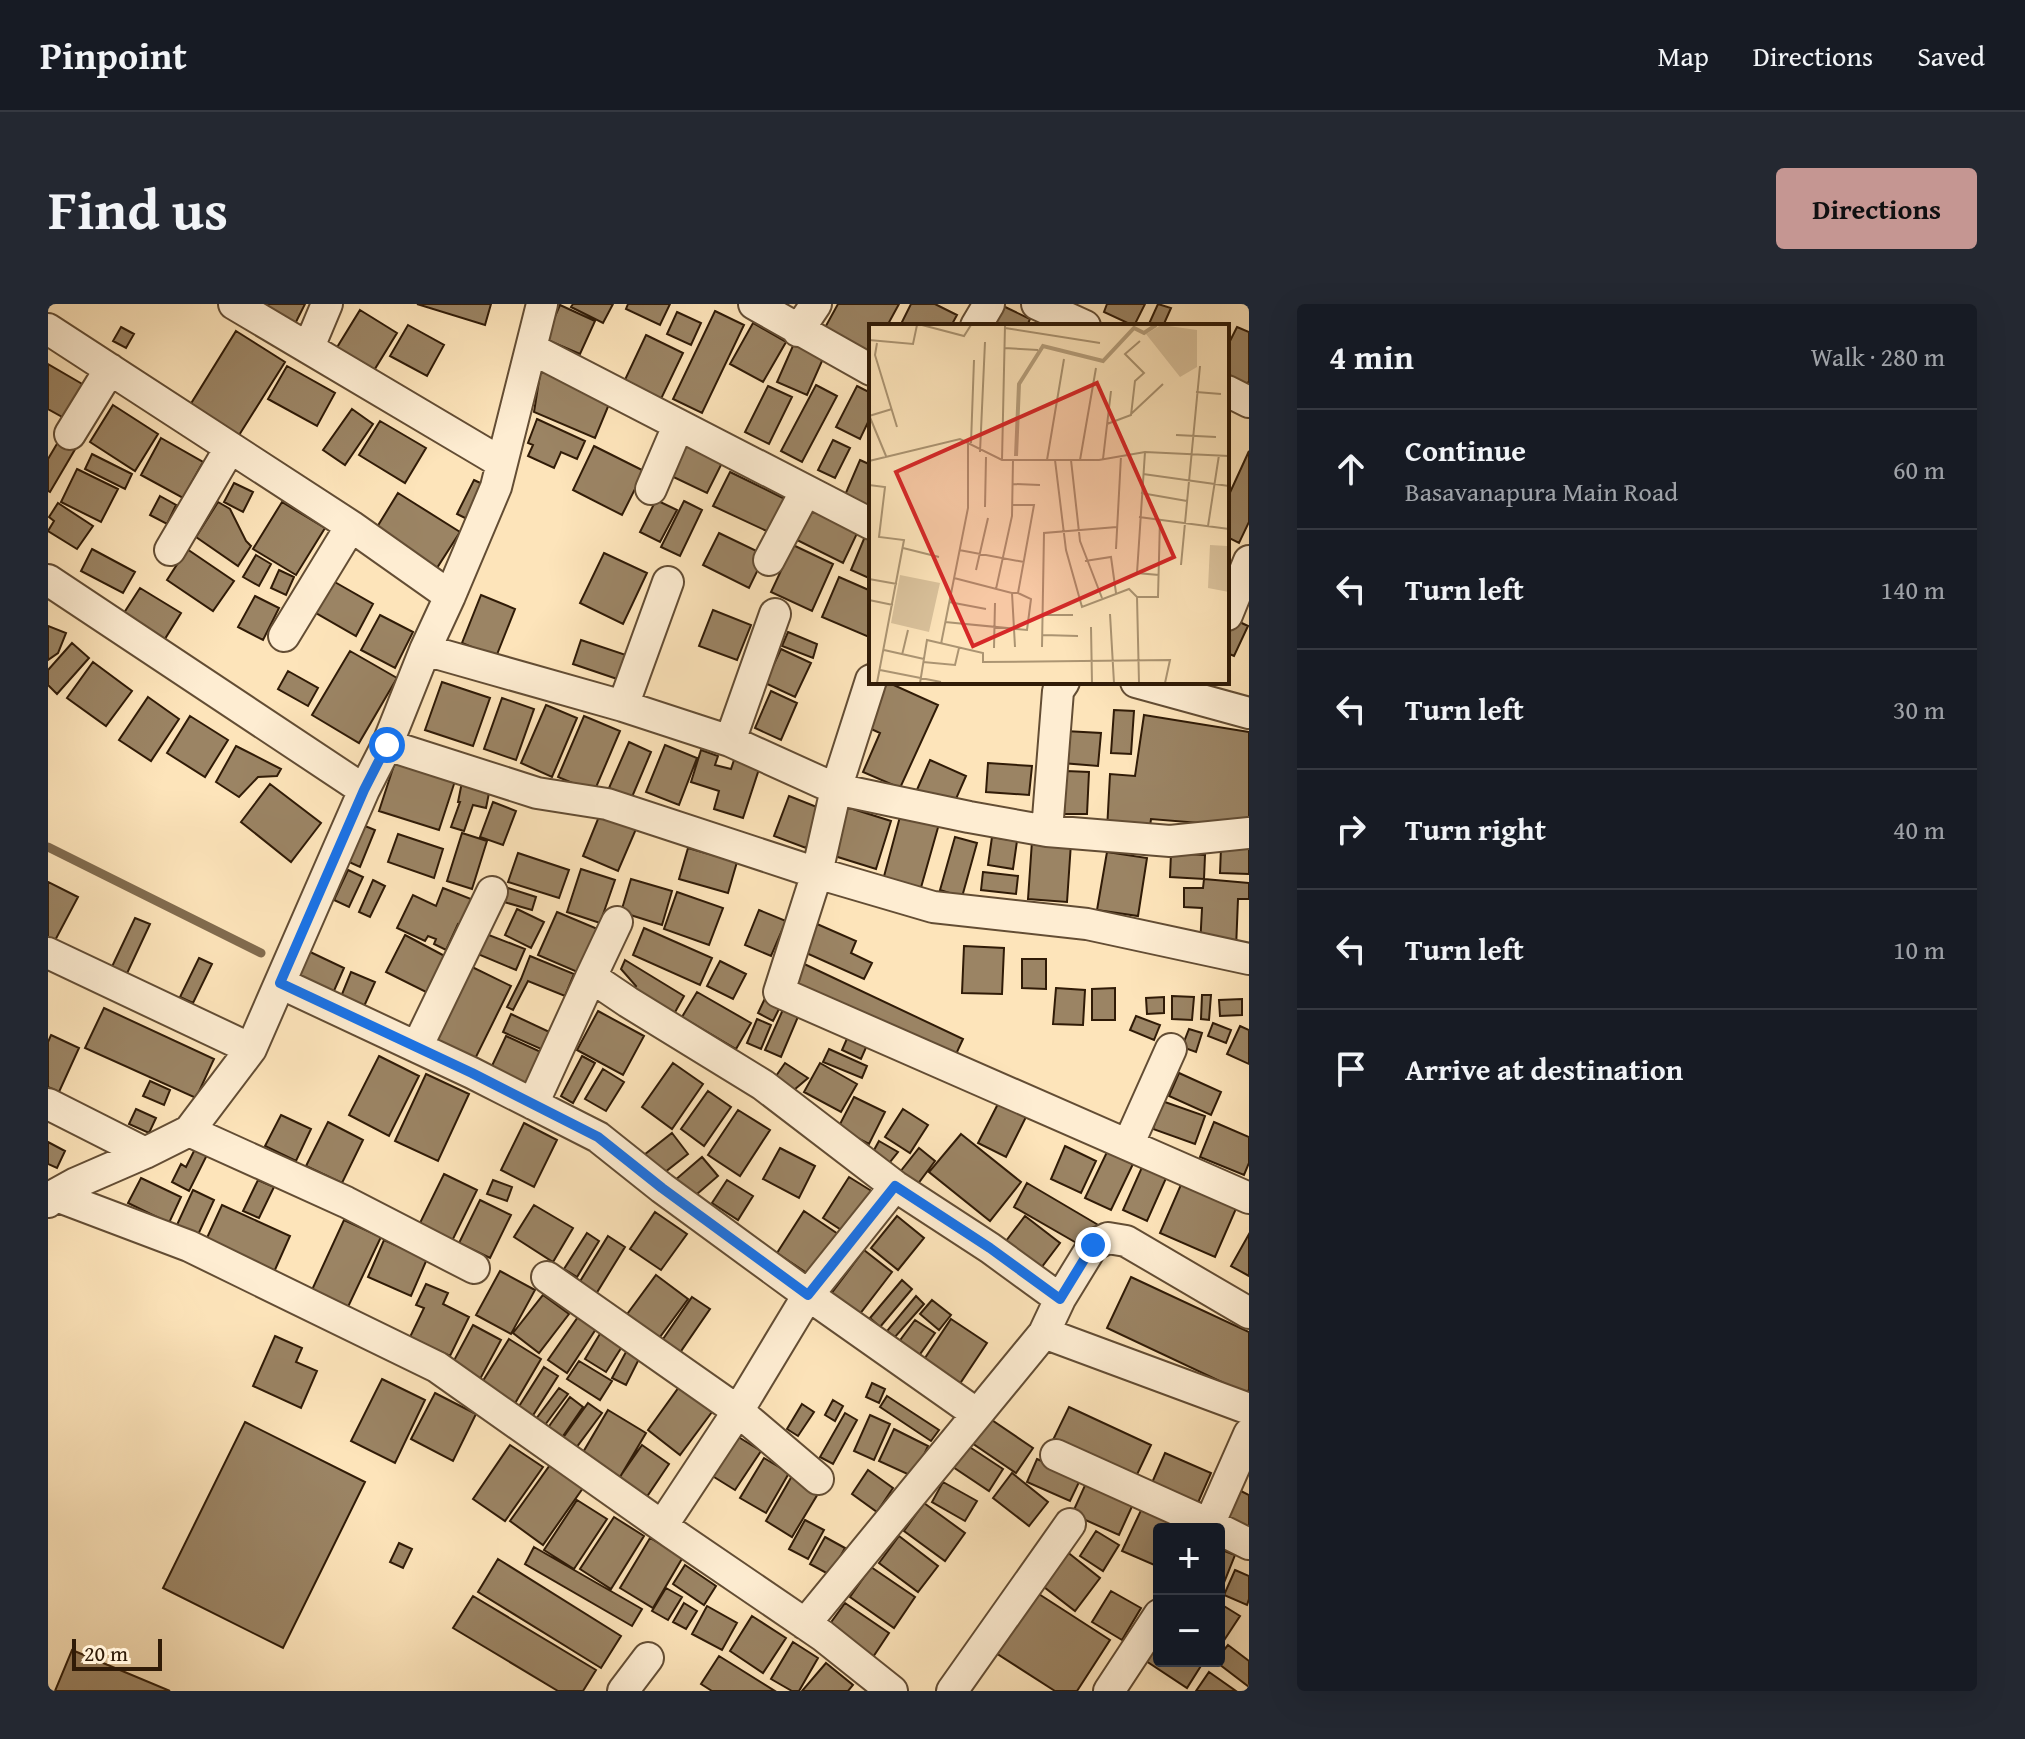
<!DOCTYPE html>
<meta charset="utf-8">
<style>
:root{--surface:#171b24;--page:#242831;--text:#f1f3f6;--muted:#9ea1a6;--line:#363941;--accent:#c59692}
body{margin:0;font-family:"Gentium Book Plus",serif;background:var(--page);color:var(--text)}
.controls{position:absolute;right:24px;bottom:24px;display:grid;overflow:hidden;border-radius:8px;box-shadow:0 8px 32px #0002}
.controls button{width:72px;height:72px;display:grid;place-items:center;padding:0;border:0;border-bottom:2px solid var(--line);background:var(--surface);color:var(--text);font:40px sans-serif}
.scale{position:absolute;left:24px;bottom:20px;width:90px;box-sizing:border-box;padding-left:8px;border:4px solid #301b07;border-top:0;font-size:22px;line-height:28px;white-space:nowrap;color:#301b07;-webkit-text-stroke:6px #feedd2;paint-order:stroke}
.stop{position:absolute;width:24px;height:24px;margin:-18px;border:6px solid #1a73e8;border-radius:50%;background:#fff}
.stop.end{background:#1a73e8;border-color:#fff;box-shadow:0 2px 8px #0008}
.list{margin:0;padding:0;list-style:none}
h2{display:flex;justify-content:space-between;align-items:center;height:104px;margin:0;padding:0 32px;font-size:34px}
h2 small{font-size:26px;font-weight:400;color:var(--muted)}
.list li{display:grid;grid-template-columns:52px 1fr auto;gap:24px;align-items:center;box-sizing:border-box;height:120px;padding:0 32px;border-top:2px solid var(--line)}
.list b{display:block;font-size:30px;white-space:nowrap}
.list p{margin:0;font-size:26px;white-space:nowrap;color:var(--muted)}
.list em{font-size:26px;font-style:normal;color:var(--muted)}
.icon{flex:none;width:44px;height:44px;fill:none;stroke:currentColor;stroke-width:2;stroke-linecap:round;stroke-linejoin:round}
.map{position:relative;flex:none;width:1201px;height:1387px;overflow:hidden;border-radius:8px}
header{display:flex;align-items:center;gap:48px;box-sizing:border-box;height:112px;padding:0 40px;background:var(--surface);border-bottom:2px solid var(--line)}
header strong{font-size:38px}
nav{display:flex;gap:44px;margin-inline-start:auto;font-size:28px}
.intro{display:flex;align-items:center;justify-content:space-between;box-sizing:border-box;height:192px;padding:0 48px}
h1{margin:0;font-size:56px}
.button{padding:20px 36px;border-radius:8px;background:var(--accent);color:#111;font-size:28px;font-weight:700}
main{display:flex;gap:48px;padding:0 48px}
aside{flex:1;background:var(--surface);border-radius:8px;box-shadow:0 8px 32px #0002}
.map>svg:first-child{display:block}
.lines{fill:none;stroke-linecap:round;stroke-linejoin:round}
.stream{stroke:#816b4e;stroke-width:9}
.building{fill:#9b8464;stroke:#301b07;stroke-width:2}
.minor-casing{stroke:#634d34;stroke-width:34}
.minor{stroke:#feedd2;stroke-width:30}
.route{stroke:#1a73e8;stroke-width:10}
.inset-river{fill:none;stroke:#b7a07d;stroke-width:4}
.inset-road{fill:none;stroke:#ab9472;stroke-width:2}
.view{fill:#d62828;fill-opacity:0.15;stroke:#d62828;stroke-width:4}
.inset-edge{fill:none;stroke:#301b07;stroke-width:4}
</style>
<header>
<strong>Pinpoint</strong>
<nav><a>Map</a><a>Directions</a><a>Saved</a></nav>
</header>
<div class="intro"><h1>Find us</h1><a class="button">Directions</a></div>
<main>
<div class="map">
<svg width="1201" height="1387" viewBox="0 0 1201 1387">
<rect width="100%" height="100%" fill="#fde4ba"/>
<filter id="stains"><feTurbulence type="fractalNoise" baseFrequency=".0025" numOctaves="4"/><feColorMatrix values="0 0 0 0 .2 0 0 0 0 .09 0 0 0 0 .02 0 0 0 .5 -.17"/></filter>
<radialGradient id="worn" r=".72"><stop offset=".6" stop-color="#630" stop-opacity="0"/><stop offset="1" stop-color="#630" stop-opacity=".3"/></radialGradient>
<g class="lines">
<path class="stream" d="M0,543L213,649"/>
</g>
<path class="building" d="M211,0H257L244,26Z
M369,0H443L437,21Z
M525,0H565L555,19L523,3Z
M580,0H622L612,21L578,5Z
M790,0H851L839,22H823V49L819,55L774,29Z
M863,0H887L909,11L903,22H852Z
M1059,0H1097L1086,22L1056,8Z
M1110,0L1123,4L1115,22H1100Z
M512,1L547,17L532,50L497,35Z
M955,2L982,15L979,22H945Z
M312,6L349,29L325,68L288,45Z
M667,7L696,21L654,109L625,95Z
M629,8L653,19L643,41L619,30Z
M705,19L738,38L715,78L682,60Z
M360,21L396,41L379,72L342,52Z
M73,23L86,30L78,44L65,37Z
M1189,23L1201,28V77L1198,82L1179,73V43Z
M188,27L237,58L188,136L139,106Z
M598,31L635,49L612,97L575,80Z
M748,35L778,48L759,91L729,78Z
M0,60L36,81L16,114L0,105Z
M239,62L287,89L269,122L220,95Z
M493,64L564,93L547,134L486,108Z
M768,81L789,92L754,158L733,147Z
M720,82L744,93L721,140L697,128Z
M809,82L823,89V112L812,135L788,123Z
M65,101L110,130L87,167L42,138Z
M304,105L325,120L297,161L275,146Z
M489,115L537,137L529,155L513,148L506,164L480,152L485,141L480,139Z
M332,117L378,144L357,179L311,151Z
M636,130L678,151L659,189L617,169Z
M13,133L29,142L2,188L0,187V155Z
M113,134L155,158L135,194L93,171Z
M785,136L802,144L787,174L770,166Z
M546,142L596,167L574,211L525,186Z
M1201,147V218L1191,239L1179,233V195Z
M44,150L84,170L77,185L37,165Z
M812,156L823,161V211L794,198Z
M29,165L70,185L53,218L13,198Z
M682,168L739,196L723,229L665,202Z
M426,176L443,184L425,218L409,210Z
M186,179L205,188L195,208L176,198Z
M350,189L412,228L387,267L326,228Z
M112,192L128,201L119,220L102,211Z
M608,196L629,206L612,238L592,228Z
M636,197L654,206L632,252L613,243Z
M170,198L182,205L198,237L203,242L190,262L148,233Z
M234,198L277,224L248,271L205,245Z
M766,198L813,221L795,259L747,235Z
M10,199L45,222L29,245L0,227L6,217L1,213Z
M671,229L717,251L701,284L655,261Z
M818,230L823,232V275L803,266Z
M745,241L785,260L764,307L723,288Z
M44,245L87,268L75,289L33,267Z
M139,245L186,277L165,307L119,276Z
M556,249L599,269L575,320L532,299Z
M208,251L223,260L211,282L195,273Z
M231,266L246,273L238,291L223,284Z
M791,273L823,287V327L821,333L774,313Z
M285,277L325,300L308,332L268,309Z
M92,284L133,309L115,338L74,312Z
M433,291L467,305L448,353L414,339Z
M207,292L231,304L215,336L190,323Z
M665,306L703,321L689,356L651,342Z
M332,311L365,328L347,364L313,346Z
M1181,313L1200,322L1186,352L1179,349V317Z
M0,322L18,329L10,349L0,356Z
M740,328L769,340L765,354L734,342Z
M533,336L584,353L575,377L525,360Z
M24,339L41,354L9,390L0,381V366Z
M733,345L763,359L747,393L717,379Z
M302,347L349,374L311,439L264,411Z
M45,358L84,387L58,422L19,394Z
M240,367L270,384L260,402L230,385Z
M394,378L442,394L425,442L377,426Z
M829,378H839L890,401L852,484L815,468L832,429L810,419Z
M723,387L749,399L733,436L707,424Z
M100,393L131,415L103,457L71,436Z
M454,394L486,405L468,456L436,445Z
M498,401L529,414L504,473L473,459Z
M1066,406L1086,407L1083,450L1063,449Z
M1096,411L1201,428V523L1103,515L1101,529L1059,526L1062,470L1087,472Z
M142,412L180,436L157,473L119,449Z
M536,412L572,427L546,488L510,473Z
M1017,427L1053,429L1050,462L1014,459Z
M581,438L603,448L584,493L561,484Z
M617,441L649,454L631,501L598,488Z
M188,442L233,465L229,472L210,473L191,493L168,478Z
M653,446L670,452L667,461L683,465L686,456L711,465L695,514L666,505L671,487L643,478Z
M348,455L408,474L391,526L331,507Z
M882,456L918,472L904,504L868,488Z
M940,459L984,462L981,491L938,488Z
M1018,467L1041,468L1039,510H1016Z
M414,478L442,484L438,504L425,501L416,527L403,523L412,498H410Z
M222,480L273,519L243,558L193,518Z
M741,492L774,505L758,544L726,532Z
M445,498L468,507L455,541L432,533Z
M792,501L843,517L828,565L777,549Z
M853,509L891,520L872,587L835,576Z
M552,510L588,525L570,567L535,552Z
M317,522L327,526L312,563L301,558Z
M414,529L439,537L424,585L399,577Z
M350,530L395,545L386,574L340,558Z
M907,533L929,539L914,593L892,586Z
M944,533L969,537L965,565L940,561Z
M984,537L1023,539L1019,598L980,595Z
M1173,543L1201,544V570L1172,569Z
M640,544L689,558L680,589L631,575Z
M1059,548L1099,554L1090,612L1049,606Z
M470,549L521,566L511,594L460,578Z
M1123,549L1157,551L1156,575L1122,573Z
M533,565L567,576L552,619L519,608Z
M300,566L315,573L301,603L286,596Z
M935,568L970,572L968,590L933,586Z
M583,575L624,587L614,621L573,608Z
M1156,575L1201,579V595H1190L1188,645L1152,643L1154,604L1136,603V584H1155Z
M325,576L337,582L322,613L311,608Z
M0,578L30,593L3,644L0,642Z
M395,584L428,597L418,623L410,620L398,646L386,640L388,635L380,632L377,637L349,624L365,591L388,602Z
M460,584L488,593L484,606L456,598Z
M629,588L675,604L661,641L616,625Z
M469,605L496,618L483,644L457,631Z
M711,606L738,617L723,652L697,641Z
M509,608L552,626L534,670L490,651Z
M87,614L102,620L75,678L60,671Z
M769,620L808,637L803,649L824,659L816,675L756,648Z
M596,624L664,654L652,681L585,651Z
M433,628L477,645L468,666L425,648Z
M357,631L408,658L390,694L338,668Z
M916,642L956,644L954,690L914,689Z
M258,646L296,664L282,696L243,677Z
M482,652L526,670L517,692L480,677L465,706L459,703L473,675Z
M151,654L164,660L145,699L132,693Z
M974,655H998V685L974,684Z
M577,656L636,692L621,719L581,692L588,682L573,665Z
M672,657L698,670L685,695L659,682Z
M752,658L915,735L903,761L740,685Z
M420,661L463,682L425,759L382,738Z
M303,668L327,678L313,709L290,700Z
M1008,684L1037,686L1035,721L1005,720Z
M1067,684V716H1044V685Z
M649,688L703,719L688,745L634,713Z
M720,688L736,695L725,717L710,709Z
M1154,691H1163L1161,716L1153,715Z
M1124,692L1146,693L1144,716L1124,715Z
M1116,693V709L1099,710L1098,694Z
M1194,695V711L1172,712L1171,696Z
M737,701L752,708L733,753L717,746Z
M56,704L166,755L148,794L37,744Z
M550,707L596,732L575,771L529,746Z
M463,710L510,732L502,749L455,728Z
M1088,712L1112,721L1106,736L1082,726Z
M709,715L723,721L713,745L699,739Z
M1165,719L1183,726L1178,739L1160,732Z
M1192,722L1201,726V760L1179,750Z
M1141,725L1154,729L1148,748L1134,743Z
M801,730L820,739L813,755L794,746Z
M3,731L31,744L11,788L0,783V738Z
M458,732L495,749L479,784L442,766Z
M781,745L819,762L814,774L775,758Z
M331,752L371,772L341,832L301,811Z
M534,752L547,759L525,799L513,792Z
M625,759L655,780L624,825L594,803Z
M737,759L760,774L746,786L728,772Z
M772,759L809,780L793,808L756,788Z
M555,765L576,778L558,807L537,795Z
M1131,769L1173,788L1163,811L1121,792Z
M378,770L421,790L390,857L347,837Z
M102,777L122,786L116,801L95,792Z
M660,787L683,803L656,842L633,825Z
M806,793L837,808L821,840L790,824Z
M953,794L980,809L958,853L930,839Z
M1114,797L1157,812L1147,840L1105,825Z
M88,805L108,814L101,829L81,820Z
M855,805L880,821L862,849L837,833Z
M690,806L722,826L692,872L660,851Z
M233,811L263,825L248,857L217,842Z
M280,818L315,836L294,879L258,862Z
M1166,818L1201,833V859L1196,871L1152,853Z
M476,819L509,836L486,883L453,866Z
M624,829L640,850L612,872L596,851Z
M913,830L973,878L942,917L881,868Z
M831,837L850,848L838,863L820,857Z
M0,838L17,847L9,864L0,860Z
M149,841L161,847L141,887L124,878L133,860L138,863Z
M1017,842L1048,857L1033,889L1003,875Z
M732,844L767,862L751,894L715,875Z
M871,844L887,857L869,881L852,868Z
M1059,848L1085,860L1063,906L1037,894Z
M654,853L670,872L642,896L626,877Z
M1095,861L1119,872L1099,917L1075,906Z
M396,870L429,886L404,937L371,921Z
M801,873L830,891L804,933L775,914Z
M93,874L133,893L121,919L80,899Z
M210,876L226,883L211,914L195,907Z
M445,876L464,883L459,897L439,890Z
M679,876L705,892L690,916L664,899Z
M1135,876L1190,900L1167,953L1112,929Z
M979,879L1052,922L1039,945L966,903Z
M145,886L166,896L149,933L128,923Z
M432,896L463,911L442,954L411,939Z
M174,901L242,932L226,968L158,936Z
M486,901L525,924L505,958L466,933Z
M756,907L793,932L766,974L729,949Z
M607,908L639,930L613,966L582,945Z
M849,912L876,934L850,966L823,944Z
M977,912L1012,939L993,964L958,937Z
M296,916L333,933L299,1005L263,988Z
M539,929L551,937L529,973L516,965Z
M1201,930V972L1183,962Z
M560,932L577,943L548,990L531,979Z
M336,936L379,955L363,992L320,973Z
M816,946L844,968L811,1011L783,990Z
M452,967L487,986L463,1030L428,1011Z
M608,971L640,995L609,1037L577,1013Z
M1083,973L1201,1028V1085L1199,1090L1059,1024Z
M854,976L864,985L832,1023L822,1014Z
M378,980L400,989L395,1000L421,1013L402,1052L362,1033L376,1004L368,1001Z
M495,991L521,1010L491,1049L465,1029Z
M868,992L876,1000L847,1033L839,1027Z
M644,993L662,1005L631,1050L613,1038Z
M884,996L903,1011L891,1026L872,1010Z
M530,1013L548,1025L519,1069L500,1056Z
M903,1015L939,1039L911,1081L875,1057Z
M867,1016L887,1029L870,1053L850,1039Z
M425,1021L453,1036L431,1077L403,1062Z
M553,1028L575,1041L558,1068L537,1055Z
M227,1032L254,1044L248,1058L269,1067L253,1104L205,1082Z
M461,1035L493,1055L466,1101L433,1080Z
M579,1046L592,1053L578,1081L564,1074Z
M531,1057L564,1077L552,1096L519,1075Z
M496,1063L510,1072L482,1116L468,1107Z
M334,1075L377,1096L347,1159L303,1137Z
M824,1079L837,1085L831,1099L818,1093Z
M631,1083L664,1108L632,1151L600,1126Z
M511,1084L520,1090L497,1121L488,1115Z
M387,1089L428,1110L405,1157L363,1135Z
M839,1092L891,1126L883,1137L832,1103Z
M522,1093L535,1103L513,1135L499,1125Z
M785,1096L795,1102L787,1117L777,1111Z
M540,1099L554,1109L525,1148L512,1138Z
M754,1100L766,1108L750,1132L739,1125Z
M1021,1103L1103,1141L1085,1179L1003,1140Z
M560,1106L598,1129L572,1173L534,1150Z
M797,1109L809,1116L785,1160L772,1153Z
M935,1110L985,1144L968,1169L918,1135Z
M822,1111L842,1120L826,1156L806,1147Z
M197,1118L317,1178L235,1344L115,1284Z
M846,1125L880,1142L866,1173L831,1157Z
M684,1129L713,1147L687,1186L658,1168Z
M914,1138L955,1165L941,1187L899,1159Z
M462,1141L495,1163L457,1217L425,1195Z
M594,1141L621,1160L596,1197L569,1177Z
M1117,1149L1163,1169L1149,1201L1103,1181Z
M716,1154L741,1169L718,1209L692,1194Z
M989,1155L1033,1174L1022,1197L979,1178Z
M502,1161L535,1184L495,1241L462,1217Z
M820,1166L845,1184L829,1208L804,1190Z
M964,1169L1000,1198L981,1222L945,1194Z
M744,1172L771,1188L744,1233L718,1217Z
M1039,1177L1086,1198L1071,1231L1024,1210Z
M895,1178L929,1197L917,1217L884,1198Z
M1189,1185L1201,1191V1228L1174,1215Z
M529,1196L559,1215L526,1265L496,1246Z
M876,1199L917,1229L897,1257L856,1227Z
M1095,1202L1141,1225H1111V1263L1074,1247Z
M566,1213L596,1232L563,1285L532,1265Z
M757,1216L776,1226L760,1255L741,1245Z
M1048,1227L1071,1241L1055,1267L1032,1252Z
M851,1232L890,1262L870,1288L831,1259Z
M777,1233L797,1244L782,1271L762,1260Z
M602,1234L635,1253L605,1304L572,1284Z
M351,1239L364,1245L355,1264L342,1258Z
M486,1243L594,1305L584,1322L477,1260Z
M1013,1243L1052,1274L1027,1307L987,1276Z
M1171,1245L1187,1251L1173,1286L1171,1285Z
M450,1255L573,1332L553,1364L430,1288Z
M637,1261L668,1282L656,1301L625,1280Z
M823,1263L867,1293L846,1324L802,1293Z
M1187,1266L1201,1272V1295L1199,1301L1176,1291Z
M980,1283L1062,1336L1029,1387H1007L940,1344Z
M618,1284L634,1293L620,1316L604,1307Z
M1063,1287L1093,1304L1074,1336L1044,1318Z
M425,1292L548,1366L535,1387H510L405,1324Z
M636,1299L649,1307L638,1325L625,1318Z
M797,1299L841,1329L821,1359L776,1328Z
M1171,1299L1192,1312L1171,1344Z
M659,1302L689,1319L674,1346L644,1330Z
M704,1312L738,1334L715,1369L682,1347Z
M1111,1324V1357H1156L1139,1384L1092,1353Z
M745,1338L770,1354L751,1387H744L723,1375Z
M1180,1341L1201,1357V1383L1167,1357H1171V1352Z
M24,1346L122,1387H7Z
M671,1352L727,1387H664L653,1380Z
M778,1359L805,1381L800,1387H754Z
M1161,1368L1188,1387H1148Z"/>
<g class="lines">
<g class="minor-casing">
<path id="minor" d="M186,0L454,159
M706,0L823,66
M989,0L1037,22
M928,22L941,0
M0,25L303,222L402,292
M750,27L768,0
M261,43L279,0
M484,45L823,220
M1179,87L1201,98
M22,130L62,65
M603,185L630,122
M122,246L182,144
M721,256L757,188
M0,276L316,486
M1179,311L1201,257
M236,332L303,222
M377,346L575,402L682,437L788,485L921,513L999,527L1122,537L1201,529
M823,376L788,485L769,569L731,688L1201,894
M1088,378L1201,409
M575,402L620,278
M682,437L727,310
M339,441L489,489L559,500L769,569L885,603L1039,620L1201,655
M999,527L1010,387L1016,378
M0,649L203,745
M543,673L569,618
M232,679L424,769L550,833L614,884L760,991L929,1110
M369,743L444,588
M0,800L97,849
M485,800L543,673L580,698L715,781L847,882L942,944L1012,995L996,1029
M141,827L298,898L426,964
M1080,841L1123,745
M6,891L141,942L389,1063L624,1229L775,1332L844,1387
M0,898L6,891L28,879L97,849L141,827L203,745L316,486L339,441L377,346L402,292L448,183L494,0
M499,973L690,1107L770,1175
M1012,995L1045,941L1060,934L1078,937L1201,1009
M1008,1151L1161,1220L1201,1240
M614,1222L690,1107L760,991L847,882
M1159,1225L1201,1130
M757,1320L996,1029L1201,1105
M575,1387L600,1354
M904,1387L1022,1220
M1061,1387L1111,1311"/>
</g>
<use href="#minor" class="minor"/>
</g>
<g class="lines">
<path class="route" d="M339,441L316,486L232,679L424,769L550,833L614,884L760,991L847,882L942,944L1012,995L1045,941"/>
</g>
<g transform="translate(821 20)">
<rect width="360" height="360" fill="#fde4ba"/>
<path d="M292,1L328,6V43L311,53L277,10ZM360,210V268L339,264L341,221L358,222ZM31,251L71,259L60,308L22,299Z" fill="#dac29c"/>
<path class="inset-river" d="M147,132L150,60L174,22L234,37L265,4L275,9L287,1"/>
<path class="inset-road" d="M53,1L95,12L102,1M136,4L231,19M0,16L44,20L48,1M8,19L6,31L28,103M135,24L169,26M327,68L352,70M262,90L294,60M0,91L17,132M0,92L23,85M238,100L262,91L266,57L275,49L256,30L271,17M307,111L347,113M102,119L105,36M111,128L116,18M276,128L268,249L290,251M234,135L242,67M133,136L136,1M178,136L195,35M186,136L197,226L213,283L260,265L268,273H289L291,195M202,136L211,217L233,274M211,136L227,44M0,137L91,115L133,136H230L276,128L360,132M274,150L360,162M144,160L171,161M0,161L16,163L10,213L35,216L8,359M272,169L318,177M116,183L117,133M270,193L360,205M339,202L350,131M34,224L70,233M247,225L252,132M90,226L155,238M216,237L242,233L247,269M312,241L331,42M107,246L119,194M85,254L143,269L146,323M0,255L28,260M127,265L143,192L144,136M143,269H149L165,181H143M268,273L270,359M0,276L24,281M80,278L117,285M241,290L245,359M176,291H204M76,298L158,306L162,275L149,269M222,303L223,359M174,311L209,312M72,320L99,184V118M173,323L175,209L248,203M125,324L126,279M15,326L55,335M33,331L39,306M54,338L86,341L90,324M11,346L72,358M51,359L58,316L114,329V338L301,336L296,359"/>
<path class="view" d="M228,59L305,233L104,322L27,148Z"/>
<rect width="360" height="360" class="inset-edge"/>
</g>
<rect width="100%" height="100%" filter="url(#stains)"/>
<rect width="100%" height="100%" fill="url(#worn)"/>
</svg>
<div class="controls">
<button>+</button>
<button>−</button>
</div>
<div class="scale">20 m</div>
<div class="stop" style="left:339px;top:441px"></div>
<div class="stop end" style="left:1045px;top:941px"></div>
</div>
<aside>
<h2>4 min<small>Walk · 280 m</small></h2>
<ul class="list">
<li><svg class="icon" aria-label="ahead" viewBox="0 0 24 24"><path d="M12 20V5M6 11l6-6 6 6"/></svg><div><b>Continue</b><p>Basavanapura Main Road</p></div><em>60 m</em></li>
<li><svg class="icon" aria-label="left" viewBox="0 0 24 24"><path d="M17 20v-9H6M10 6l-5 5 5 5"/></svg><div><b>Turn left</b></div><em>140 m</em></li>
<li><svg class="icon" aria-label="left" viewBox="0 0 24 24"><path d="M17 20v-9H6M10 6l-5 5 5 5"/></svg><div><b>Turn left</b></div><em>30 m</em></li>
<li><svg class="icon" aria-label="right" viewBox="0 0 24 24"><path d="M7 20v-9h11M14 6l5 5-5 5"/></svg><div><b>Turn right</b></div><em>40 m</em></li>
<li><svg class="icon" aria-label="left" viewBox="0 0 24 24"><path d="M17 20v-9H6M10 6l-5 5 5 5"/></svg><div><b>Turn left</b></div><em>10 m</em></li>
<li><svg class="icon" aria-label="arrive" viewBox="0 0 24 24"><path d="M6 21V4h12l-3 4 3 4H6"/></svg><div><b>Arrive at destination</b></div></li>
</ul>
</aside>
</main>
